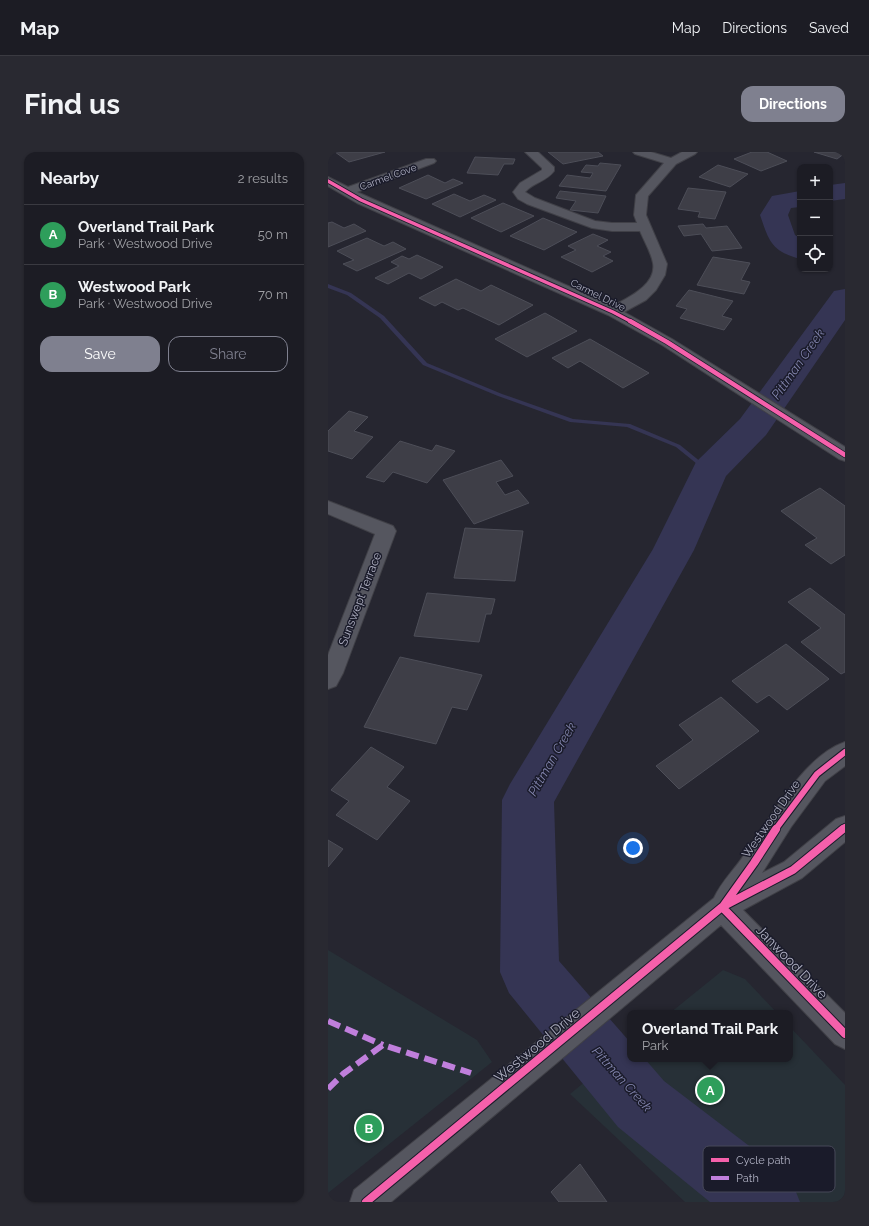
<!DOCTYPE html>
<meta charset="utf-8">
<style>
:root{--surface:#1c1c24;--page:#292931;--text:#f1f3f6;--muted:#a0a1a6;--line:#3a3a41;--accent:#7f808f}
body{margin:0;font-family:Raleway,sans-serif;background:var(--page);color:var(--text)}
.controls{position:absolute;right:12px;top:12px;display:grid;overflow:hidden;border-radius:8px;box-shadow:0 1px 3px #0004}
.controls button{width:36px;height:36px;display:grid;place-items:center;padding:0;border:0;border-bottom:1px solid var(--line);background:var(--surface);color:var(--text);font:20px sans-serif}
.you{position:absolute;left:305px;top:696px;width:14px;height:14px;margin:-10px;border:3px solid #fff;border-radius:50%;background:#1a73e8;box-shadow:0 0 0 6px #1a73e833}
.badge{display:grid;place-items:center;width:26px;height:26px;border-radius:50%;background:var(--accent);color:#fff;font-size:13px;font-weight:700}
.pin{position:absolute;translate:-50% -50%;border:2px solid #fff;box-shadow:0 1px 4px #0006}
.popup{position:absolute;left:299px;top:858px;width:166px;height:52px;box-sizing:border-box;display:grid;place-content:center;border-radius:8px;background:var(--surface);filter:drop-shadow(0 1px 3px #0005);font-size:13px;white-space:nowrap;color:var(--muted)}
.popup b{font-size:15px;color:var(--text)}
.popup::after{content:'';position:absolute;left:50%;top:100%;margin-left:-8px;border:8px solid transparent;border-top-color:var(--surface)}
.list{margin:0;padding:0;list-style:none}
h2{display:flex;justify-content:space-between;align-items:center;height:52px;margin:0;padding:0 16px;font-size:17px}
h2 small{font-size:13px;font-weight:400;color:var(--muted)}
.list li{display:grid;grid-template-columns:26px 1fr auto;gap:12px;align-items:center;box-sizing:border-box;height:60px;padding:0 16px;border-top:1px solid var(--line)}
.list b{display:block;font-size:15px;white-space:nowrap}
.list p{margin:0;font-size:13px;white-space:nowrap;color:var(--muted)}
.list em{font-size:13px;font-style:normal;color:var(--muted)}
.actions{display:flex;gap:8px;padding:12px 16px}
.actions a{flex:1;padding:9px 0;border:1px solid var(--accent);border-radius:12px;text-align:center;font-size:14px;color:var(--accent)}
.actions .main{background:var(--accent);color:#fff}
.icon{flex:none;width:22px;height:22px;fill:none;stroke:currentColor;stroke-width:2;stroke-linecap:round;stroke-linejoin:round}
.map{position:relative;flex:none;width:517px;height:1050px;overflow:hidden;border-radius:12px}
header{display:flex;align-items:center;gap:24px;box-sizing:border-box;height:56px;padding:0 20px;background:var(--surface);border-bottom:1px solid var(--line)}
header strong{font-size:19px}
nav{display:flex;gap:22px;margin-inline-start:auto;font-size:14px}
.intro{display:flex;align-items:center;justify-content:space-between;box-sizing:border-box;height:96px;padding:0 24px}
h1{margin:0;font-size:28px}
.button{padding:10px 18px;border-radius:12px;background:var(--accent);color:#fff;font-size:14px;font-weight:700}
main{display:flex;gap:24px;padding:0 24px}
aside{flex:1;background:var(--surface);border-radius:12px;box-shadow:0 1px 3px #0004}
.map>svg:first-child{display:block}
.green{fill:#273037}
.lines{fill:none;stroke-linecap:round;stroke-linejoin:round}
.stream{fill:#353554;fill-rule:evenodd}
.river{fill:#353554;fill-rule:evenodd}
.building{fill:#3e3e47;stroke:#4d4e58}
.minor-casing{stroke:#404047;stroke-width:2}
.minor{fill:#55565f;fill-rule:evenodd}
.quiet{stroke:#c07fdc;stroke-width:6;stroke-dasharray:13 6;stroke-linecap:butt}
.cycleway-far3-casing{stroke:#1a1b2a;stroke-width:5}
.cycleway-far2-casing{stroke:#1a1b2a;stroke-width:6}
.cycleway-far1-casing{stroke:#1a1b2a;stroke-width:8}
.cycleway-casing{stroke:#1a1b2a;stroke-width:10}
.cycleway-far3{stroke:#f560ab;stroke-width:3.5}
.cycleway-far2{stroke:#f560ab;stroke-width:4.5}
.cycleway-far1{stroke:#f560ab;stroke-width:6}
.cycleway{stroke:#f560ab;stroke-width:8}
.labels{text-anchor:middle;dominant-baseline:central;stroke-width:3;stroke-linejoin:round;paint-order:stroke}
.far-street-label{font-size:10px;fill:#afb0c2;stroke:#1a1b2a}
.street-label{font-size:12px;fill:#afb0c2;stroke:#1a1b2a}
.water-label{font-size:13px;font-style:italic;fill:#8284ad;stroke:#1a1b2a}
.near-street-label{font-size:14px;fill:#afb0c2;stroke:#1a1b2a}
.key{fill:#1a1b2a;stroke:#474858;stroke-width:1}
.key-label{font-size:11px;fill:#afb0c2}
</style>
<header>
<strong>Map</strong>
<nav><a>Map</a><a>Directions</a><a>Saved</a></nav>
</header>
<div class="intro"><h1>Find us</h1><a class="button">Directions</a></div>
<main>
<aside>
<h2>Nearby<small>2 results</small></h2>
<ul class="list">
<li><span class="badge" style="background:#2e9e5b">A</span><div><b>Overland Trail Park</b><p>Park · Westwood Drive</p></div><em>50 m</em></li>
<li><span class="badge" style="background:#2e9e5b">B</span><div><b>Westwood Park</b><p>Park · Westwood Drive</p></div><em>70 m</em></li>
</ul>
<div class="actions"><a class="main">Save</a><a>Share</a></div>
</aside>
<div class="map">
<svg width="517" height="1050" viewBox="0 0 517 1050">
<rect width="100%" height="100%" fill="#262630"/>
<path class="green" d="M0,798L149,888L164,910L0,1041Z
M395,818L417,827L449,861H342Z
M462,875L517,933V1050H357L242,942L302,893V907H462Z"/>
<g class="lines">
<path class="stream" d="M0,132L23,141L56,164L99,211L174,242L245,267L302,272L352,293L384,319L383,320H379L348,295L299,275L242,270L170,244L95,213L52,166L19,143L0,136Z"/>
<path class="river" d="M517,31V47L502,49V33Z
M472,39V55L463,56L460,63L467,83L472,86V107C443,99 441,89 432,63L444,44Z
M517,137V168L438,283L398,324L366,398L226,650L231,809L302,890V907H317L336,929L462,1025L472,1050H382L290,975L181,841L172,820L174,648L182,632L325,397L368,310L412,267L506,139Z"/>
</g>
<path class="building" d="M7,0H57L21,10Z
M220,0H270L275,4L235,12Z
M424,0H439L459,9L433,19L406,7Z
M486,0H517V1L509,7Z
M147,5L187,7L185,12H176L170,23L139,21Z
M272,11L293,13L278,39L231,34L239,23L262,26L265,21L253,20L258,13L270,14Z
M390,13L420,22L402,35L371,25Z
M100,23L117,31L125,27L135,31L98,47L71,36Z
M360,36L398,40L387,67L370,65L372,60L350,57Z
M232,39L278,44L270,61L242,58L248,49L228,46Z
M126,42L142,49L156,43L168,48L132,65L104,52Z
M175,51L206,64L173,80L143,66Z
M215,66L249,80L216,98L182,84Z
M4,70L16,76L26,72L38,79L0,95V71Z
M375,72L378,76L399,74L414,96L384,99L373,82L356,84L350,74Z
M265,82L280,88L269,94L283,100L275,104L285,109L264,120L233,105L248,98L240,94Z
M39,86L56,94L65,90L78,97L29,119L15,112L26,108L9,99Z
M89,103L115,115L93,127L81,121L60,132L47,126L71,114L63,110L74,104L81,107Z
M385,105L422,111L413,128L422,130L416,142L369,133Z
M128,127L153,139L163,133L205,153L171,173L135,156L130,158L114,150L107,154L91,146Z
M361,138L405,149L394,164L404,167L396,178L352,166L359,157L348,154Z
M217,161L249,179L199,205L167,187Z
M262,187L321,221L295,236L252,209L240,216L224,206Z
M21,259L40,265L26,279L45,285L24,307L0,299V279Z
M72,289L104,299L108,293L127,299L99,331L65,320L56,330L38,325Z
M173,308L185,324L168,330L177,343L190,338L201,351L146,372L115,328Z
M492,336L517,354V403L503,412L477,393L489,386L453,359Z
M137,376L195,379L187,429L126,426Z
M482,436L517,463V520L513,522L473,490L493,476L460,450Z
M99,441L167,447L163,462H158L151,490L86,484Z
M458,492L501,527L459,558L441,543L429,551L404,529Z
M72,505L154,523L139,558L124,555L108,592L36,575Z
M393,545L431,579L351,637L328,614L365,588L351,573Z
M43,595L76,615L59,635L82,649L49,688L8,663L21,649L3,638Z
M0,688L15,697L0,715Z
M252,1012L279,1050H231L223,1040Z"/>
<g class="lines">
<g class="minor-casing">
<path id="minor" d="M197,0H210L226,15V19C219,29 205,31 197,40L207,46L267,69L284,71H309L306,63L308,43L336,11L307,2L305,0H323L343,6L354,0H369L367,2L348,12L320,44L318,63L339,112L337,123L328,138L318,148L296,160L344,187L517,295V309L511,307L334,193L280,163L29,51L0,34V25L20,35L98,7H106L108,9L106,11L29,40L285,154C299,146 329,133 325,111C323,100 316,89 312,79H284L264,76L199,52L190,47L185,40L192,31L214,18V16Z
M0,349L65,374L68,379L15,521L8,534L0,537V503L47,382L0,362Z
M517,590V614L497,629L463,675L434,721L456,710L508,667L517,664V690L474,726L415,758L517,861V897L507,892L393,773L63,1050H22L26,1038L386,746C393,730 407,717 416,703C442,668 474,605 517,590Z"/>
</g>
<use href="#minor" class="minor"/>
<path class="quiet" d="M0,869L55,893
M0,937L15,922L55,893L143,921"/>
<g class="cycleway-far3-casing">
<path id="cycleway-far3" d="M0,29L33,48L285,160L304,170"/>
</g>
<g class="cycleway-far2-casing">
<path id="cycleway-far2" d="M302,169L339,190L517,303"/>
</g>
<g class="cycleway-far1-casing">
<path id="cycleway-far1" d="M447,678L489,622L517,600
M513,678L517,675"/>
</g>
<g class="cycleway-casing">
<path id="cycleway" d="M396,753L426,711L448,677
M394,755L517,882
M38,1050L394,755L465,718L515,677"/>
</g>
<use href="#cycleway-far3" class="cycleway-far3"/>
<use href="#cycleway-far2" class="cycleway-far2"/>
<use href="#cycleway-far1" class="cycleway-far1"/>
<use href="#cycleway" class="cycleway"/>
</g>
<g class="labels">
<g class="far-street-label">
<text transform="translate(60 25) rotate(-20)">Carmel Cove</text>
<text transform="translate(270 143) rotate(26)">Carmel Drive</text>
</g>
<g class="street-label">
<text transform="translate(32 447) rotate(-69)">Sunswept Terrace</text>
<text transform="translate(443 667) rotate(-55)">Westwood Drive</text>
</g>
<g class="water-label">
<text transform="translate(470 212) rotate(-55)">Pittman Creek</text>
<text transform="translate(224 607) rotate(-60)">Pittman Creek</text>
<text transform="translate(294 927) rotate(48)">Pittman Creek</text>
</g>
<g class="near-street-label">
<text transform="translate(464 810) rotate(46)">Janwood Drive</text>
<text transform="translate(209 893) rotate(-40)">Westwood Drive</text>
</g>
</g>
<rect x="375" y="994" width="132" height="46" rx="6" class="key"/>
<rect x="383" y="1006" width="18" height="4" fill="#f560ab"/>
<rect x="383" y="1024" width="18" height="4" fill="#c07fdc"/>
<g class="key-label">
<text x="408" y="1012">Cycle path</text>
<text x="408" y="1030">Path</text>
</g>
</svg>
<div class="controls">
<button>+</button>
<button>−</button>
<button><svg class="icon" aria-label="locate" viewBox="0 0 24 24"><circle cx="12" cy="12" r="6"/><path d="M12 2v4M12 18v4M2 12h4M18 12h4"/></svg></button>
</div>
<div class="you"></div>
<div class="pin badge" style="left:382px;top:938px;background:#2e9e5b">A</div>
<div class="popup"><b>Overland Trail Park</b>Park</div>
<div class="pin badge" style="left:41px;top:976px;background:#2e9e5b">B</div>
</div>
</main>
